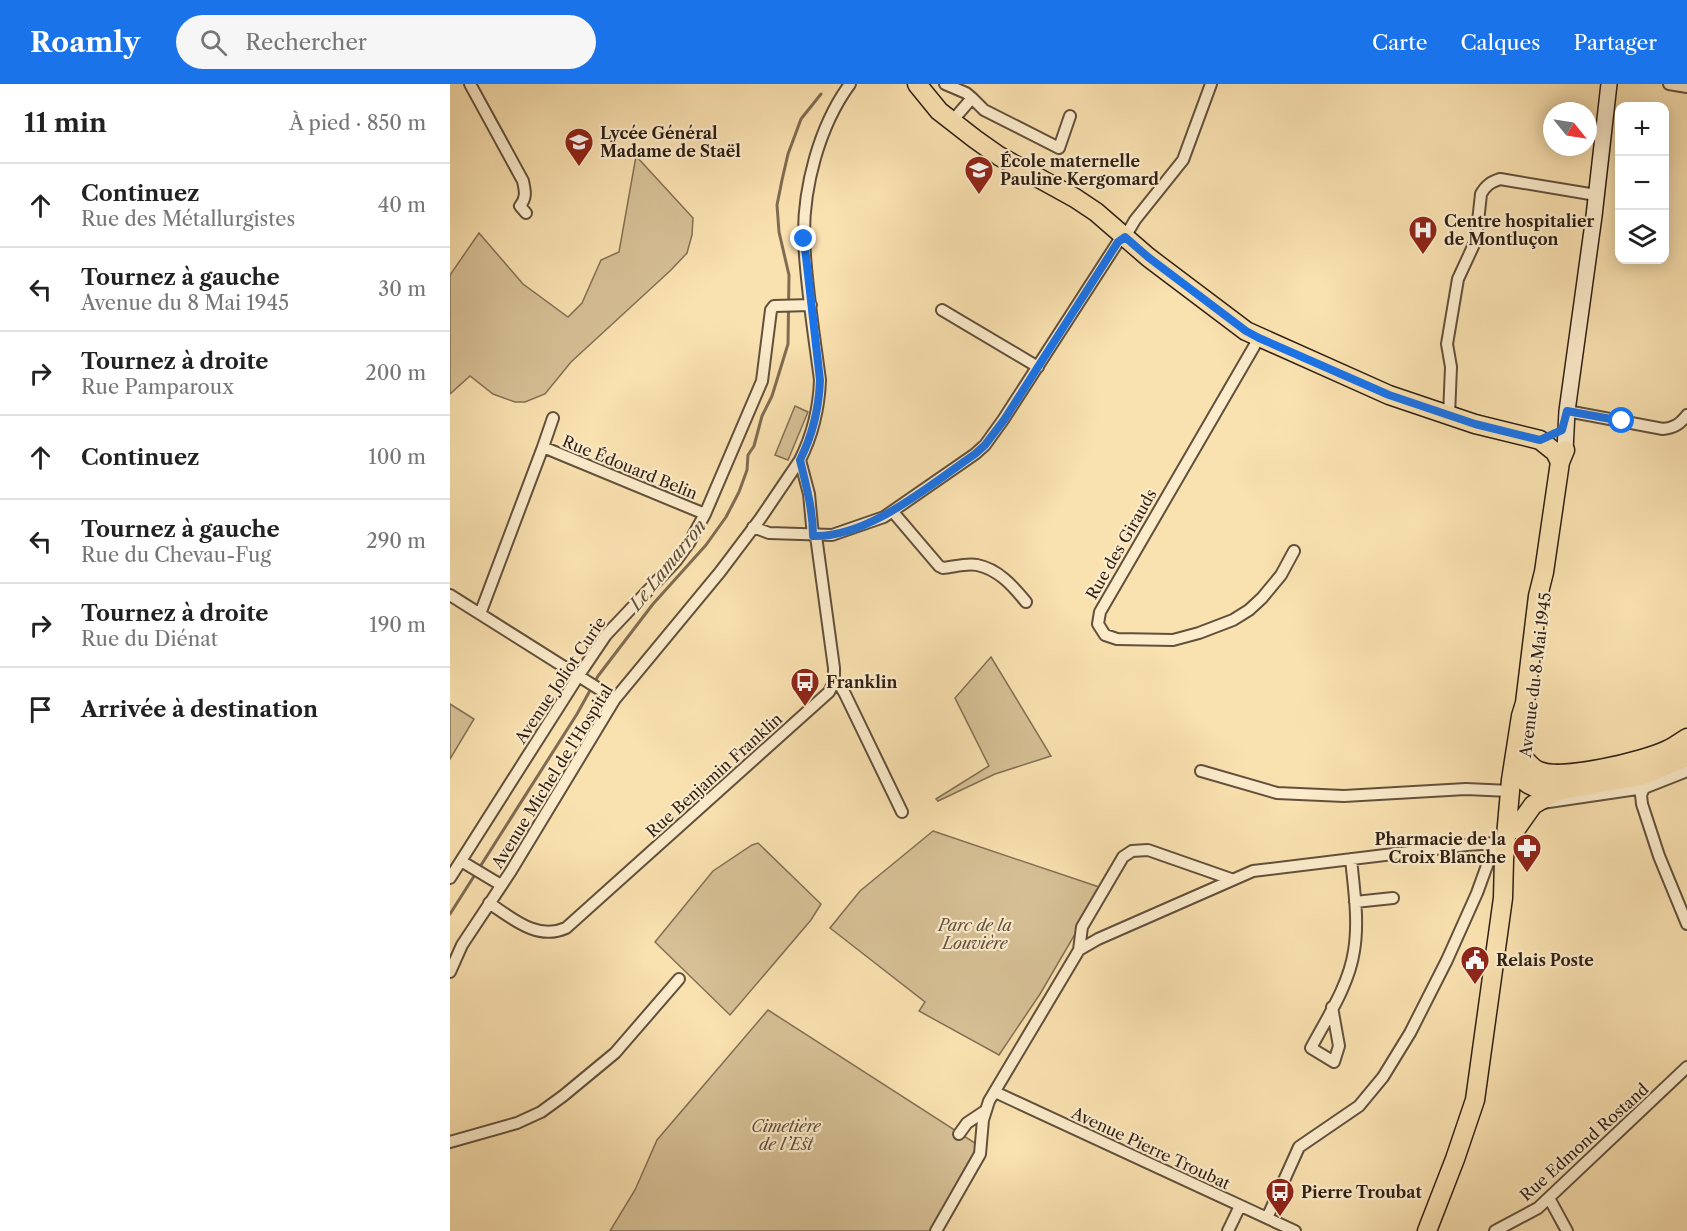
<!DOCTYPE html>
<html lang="fr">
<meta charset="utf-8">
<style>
:root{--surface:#fff;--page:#f6f6f6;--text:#222;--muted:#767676;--line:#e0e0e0;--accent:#1a73e8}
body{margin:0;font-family:"Libre Caslon Text",serif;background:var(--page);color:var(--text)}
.controls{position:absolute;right:18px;top:18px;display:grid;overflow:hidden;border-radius:12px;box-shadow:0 3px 15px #0003}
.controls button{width:54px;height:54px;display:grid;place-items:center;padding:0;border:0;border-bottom:2px solid var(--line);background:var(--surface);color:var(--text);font:30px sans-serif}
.compass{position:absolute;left:1093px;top:18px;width:54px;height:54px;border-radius:50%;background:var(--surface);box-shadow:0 3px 15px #0003;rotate:120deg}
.stop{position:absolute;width:18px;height:18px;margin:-14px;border:4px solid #1a73e8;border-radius:50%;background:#fff}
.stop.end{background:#1a73e8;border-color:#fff;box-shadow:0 2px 6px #0008}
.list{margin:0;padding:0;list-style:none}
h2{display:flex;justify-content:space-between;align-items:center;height:78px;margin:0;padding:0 24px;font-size:26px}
h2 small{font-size:20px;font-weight:400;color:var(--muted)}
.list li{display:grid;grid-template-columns:39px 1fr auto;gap:18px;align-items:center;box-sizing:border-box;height:84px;padding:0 24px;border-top:2px solid var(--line)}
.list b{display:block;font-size:22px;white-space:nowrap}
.list p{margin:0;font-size:20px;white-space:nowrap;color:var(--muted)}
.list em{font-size:20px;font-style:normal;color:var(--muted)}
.icon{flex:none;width:33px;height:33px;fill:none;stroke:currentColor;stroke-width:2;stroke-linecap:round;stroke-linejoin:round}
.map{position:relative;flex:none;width:1237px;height:1147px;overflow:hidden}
header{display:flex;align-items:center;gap:36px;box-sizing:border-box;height:84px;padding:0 30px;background:var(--accent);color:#fff}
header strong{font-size:28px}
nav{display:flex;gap:33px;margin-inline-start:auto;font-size:21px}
.search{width:420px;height:54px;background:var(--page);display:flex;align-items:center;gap:15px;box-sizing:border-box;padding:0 21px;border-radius:33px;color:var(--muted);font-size:22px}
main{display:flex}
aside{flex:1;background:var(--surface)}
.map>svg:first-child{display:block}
.green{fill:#d7c096;stroke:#827056;stroke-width:1.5}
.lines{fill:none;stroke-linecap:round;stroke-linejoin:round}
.stream{stroke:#7f6c52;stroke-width:3}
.street-casing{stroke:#61503c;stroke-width:14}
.secondary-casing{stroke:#2e1f15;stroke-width:18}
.primary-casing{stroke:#2e1f15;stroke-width:21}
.street{stroke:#fceccc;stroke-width:10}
.secondary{stroke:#fceccc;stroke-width:15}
.primary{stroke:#fae1b0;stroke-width:18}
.route{stroke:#1a73e8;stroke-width:8}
.labels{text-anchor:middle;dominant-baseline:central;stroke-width:4.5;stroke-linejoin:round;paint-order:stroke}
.poi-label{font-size:16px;font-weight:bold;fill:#2e1f15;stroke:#fceccc;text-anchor:start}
.street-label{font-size:16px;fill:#2e1f15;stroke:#fceccc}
.park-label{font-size:16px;font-style:italic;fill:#614f3c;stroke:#fceccc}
.water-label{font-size:18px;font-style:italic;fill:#5d4c39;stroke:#fceccc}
</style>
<header>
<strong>Roamly</strong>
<div class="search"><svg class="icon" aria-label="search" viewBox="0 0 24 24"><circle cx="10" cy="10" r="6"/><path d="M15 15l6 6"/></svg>Rechercher</div>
<nav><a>Carte</a><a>Calques</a><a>Partager</a></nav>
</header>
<main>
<aside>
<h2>11 min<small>À pied · 850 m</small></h2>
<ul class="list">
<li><svg class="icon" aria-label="ahead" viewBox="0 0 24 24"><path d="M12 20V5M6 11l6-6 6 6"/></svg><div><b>Continuez</b><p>Rue des Métallurgistes</p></div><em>40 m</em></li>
<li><svg class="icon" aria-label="left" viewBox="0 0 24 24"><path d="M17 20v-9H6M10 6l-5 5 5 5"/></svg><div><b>Tournez à gauche</b><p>Avenue du 8 Mai 1945</p></div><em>30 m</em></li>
<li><svg class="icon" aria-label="right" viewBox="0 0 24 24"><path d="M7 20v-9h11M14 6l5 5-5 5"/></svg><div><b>Tournez à droite</b><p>Rue Pamparoux</p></div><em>200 m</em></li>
<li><svg class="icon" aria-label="ahead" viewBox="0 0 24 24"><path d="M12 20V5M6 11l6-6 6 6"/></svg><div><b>Continuez</b></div><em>100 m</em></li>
<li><svg class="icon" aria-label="left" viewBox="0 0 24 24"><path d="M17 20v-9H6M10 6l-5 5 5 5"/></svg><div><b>Tournez à gauche</b><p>Rue du Chevau-Fug</p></div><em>290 m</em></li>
<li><svg class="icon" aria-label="right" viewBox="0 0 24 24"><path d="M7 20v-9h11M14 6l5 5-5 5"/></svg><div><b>Tournez à droite</b><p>Rue du Diénat</p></div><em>190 m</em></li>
<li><svg class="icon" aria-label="arrive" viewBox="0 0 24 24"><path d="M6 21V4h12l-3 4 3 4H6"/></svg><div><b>Arrivée à destination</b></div></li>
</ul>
</aside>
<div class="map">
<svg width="1237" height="1147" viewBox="0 0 1237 1147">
<rect width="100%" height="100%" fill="#fae1b0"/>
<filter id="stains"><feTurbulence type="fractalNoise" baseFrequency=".00333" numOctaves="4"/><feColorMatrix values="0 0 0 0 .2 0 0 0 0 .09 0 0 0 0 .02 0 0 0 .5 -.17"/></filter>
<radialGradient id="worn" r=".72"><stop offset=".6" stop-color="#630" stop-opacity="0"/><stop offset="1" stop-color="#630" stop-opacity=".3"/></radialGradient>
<path class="green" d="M186,72L243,134L242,151L237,169L221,186L121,278L95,310L75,318H65L43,310L20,292L0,310V191L29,149L73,200L118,233L132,219L151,176L169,168Z
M345,322L358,328L338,376L325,371Z
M541,573L601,672L545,690L488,717L486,715L539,682L505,614Z
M0,620L24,635L0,675Z
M483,747L652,804L590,910L549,971L469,927L475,918L380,844L410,807Z
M308,759L371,820L361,836L280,931L205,858L263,787L302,761Z
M318,926L528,1061L480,1147H160L185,1106L207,1056Z"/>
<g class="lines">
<path class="stream" d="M0,830L127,630L148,592L203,520L256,461L276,433L289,408L297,386L298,371L304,362L312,332L322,312L338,260L339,191L329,148L327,121L332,96L338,70L351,35L371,10"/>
<g class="street-casing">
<path id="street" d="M20,0L73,97C75,107 77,113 70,122L76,129
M495,0L516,9L522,14L503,36
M1219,0L1237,3
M522,14L534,26L609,64L620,32
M492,226L588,283
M809,254L650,528L648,540L655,551L667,555L723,556L749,549L783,536L799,526L812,514L831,491L844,467
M1117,327L1213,345C1224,344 1230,340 1237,331
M999,331L1001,283L997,260L1008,195L1026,156L1031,110C1036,101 1041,98 1050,95L1146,111
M93,363L103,334
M443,428L489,482L493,484C503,483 517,479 527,481C548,485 563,502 576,518
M303,443L319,449L382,451L434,433L525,370L535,361L553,336L668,158L675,153L685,136L733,76L761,0
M363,452L359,410L350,376C362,352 369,324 370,296C364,250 356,202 354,155C353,104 369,42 400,0
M0,511L165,615
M30,530L93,363L255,430
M384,598L391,603L395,610L452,728
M751,687L827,709L894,712L1016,705L1060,707
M1194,704L1191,711L1192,720L1209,772L1237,840
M1092,719L1194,704L1237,687
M11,777L51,801
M0,794L129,591L156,551L226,477L239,459L255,430L312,297L321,226L324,222L361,221
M905,818L943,814
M39,819C62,834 87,857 116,844L379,608L384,598V584L366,452
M629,866L632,843L673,773L682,767L698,766L781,795
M0,888L12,861L61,787L165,615L270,488L310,435L350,376
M882,923L889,962L884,978L861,964C877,934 899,901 904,867C909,837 904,805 901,775
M545,1008L845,1147
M509,1050L517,1039L535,1027
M0,1058L67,1039L91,1028L113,1012L165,969L229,895
M1099,1114L1117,1147
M817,1134L849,1063L909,1022L933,993L960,949L997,876L1027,809L1043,765
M486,1147L530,1070L533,1036L539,1017L629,866L648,855L803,787L1017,761L1059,758
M778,1147L790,1122
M1045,1147L1088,1124L1237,983"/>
</g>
<g class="secondary-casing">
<path id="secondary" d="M1115,366L1117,327L1144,132L1159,0"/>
</g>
<g class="primary-casing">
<path id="primary" d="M467,0L489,27L525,55L549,72L625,114L646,128L698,173L796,247L939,311L1025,340L1090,356L1105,368L1110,378
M1070,675C1066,702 1085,705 1107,707
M1075,676C1080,680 1083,685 1089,687C1112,697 1194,677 1217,666C1224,663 1230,658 1237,654
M1066,745L1083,721L1107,707L1191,692L1237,673
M977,1147L1005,1075L1025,1016L1053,814L1054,775L1061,696L1071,632L1075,619L1088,512L1094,488L1110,378L1115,366"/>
</g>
<use href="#street" class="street"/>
<use href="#secondary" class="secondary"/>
<use href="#primary" class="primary"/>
</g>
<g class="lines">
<path class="route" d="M354,155L370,296C369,324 362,352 350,376C356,401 363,426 363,452C419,454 481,400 525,370L535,361L554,336L668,158L675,153L698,173L796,247L809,254L939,311L1025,340L1090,356L1112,346L1117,327L1172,337"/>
</g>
<defs>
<g id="school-pin" transform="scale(1.5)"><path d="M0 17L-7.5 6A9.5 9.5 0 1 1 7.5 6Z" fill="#8f2418" stroke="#fceccc"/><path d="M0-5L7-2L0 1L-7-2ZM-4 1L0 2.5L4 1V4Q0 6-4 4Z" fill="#fff"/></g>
<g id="hospital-pin" transform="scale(1.5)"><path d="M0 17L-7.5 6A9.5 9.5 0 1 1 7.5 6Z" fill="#8f2418" stroke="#fceccc"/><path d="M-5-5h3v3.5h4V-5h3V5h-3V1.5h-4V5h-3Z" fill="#fff"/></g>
<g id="bus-pin" transform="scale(1.5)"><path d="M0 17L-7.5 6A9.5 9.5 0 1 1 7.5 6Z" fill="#8f2418" stroke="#fceccc"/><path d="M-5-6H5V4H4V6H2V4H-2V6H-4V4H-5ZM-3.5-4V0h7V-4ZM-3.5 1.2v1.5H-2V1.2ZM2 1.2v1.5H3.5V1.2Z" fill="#fff"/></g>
<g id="pharmacy-pin" transform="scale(1.5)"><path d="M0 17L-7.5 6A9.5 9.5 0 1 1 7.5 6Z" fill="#8f2418" stroke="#fceccc"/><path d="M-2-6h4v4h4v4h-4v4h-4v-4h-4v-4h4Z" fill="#fff"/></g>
<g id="civic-pin" transform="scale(1.5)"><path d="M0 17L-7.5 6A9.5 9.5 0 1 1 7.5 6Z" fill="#8f2418" stroke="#fceccc"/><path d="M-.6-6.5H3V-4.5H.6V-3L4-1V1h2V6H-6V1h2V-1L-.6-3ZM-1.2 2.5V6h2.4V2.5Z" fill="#fff"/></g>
</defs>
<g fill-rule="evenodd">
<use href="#school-pin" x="129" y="58"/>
<use href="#school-pin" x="529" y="86"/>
<use href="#hospital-pin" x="973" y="146"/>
<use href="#bus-pin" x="355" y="598"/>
<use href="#pharmacy-pin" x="1077" y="764"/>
<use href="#civic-pin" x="1025" y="876"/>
<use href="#bus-pin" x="830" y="1108"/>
</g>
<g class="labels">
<g class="poi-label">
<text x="150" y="49">Lycée Général<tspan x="150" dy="18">Madame de Staël</tspan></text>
<text x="550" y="77">École maternelle<tspan x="550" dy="18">Pauline Kergomard</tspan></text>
<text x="994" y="137">Centre hospitalier<tspan x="994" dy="18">de Montluçon</tspan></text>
<text x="376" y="598">Franklin</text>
<text x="1056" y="755" text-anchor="end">Pharmacie de la<tspan x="1056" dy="18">Croix Blanche</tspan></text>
<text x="1046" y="876">Relais Poste</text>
<text x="851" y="1108">Pierre Troubat</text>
</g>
<g class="street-label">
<text transform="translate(180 383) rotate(22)">Rue Édouard Belin</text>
<text transform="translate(671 460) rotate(-60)">Rue des Girauds</text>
<text transform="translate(1085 591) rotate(-83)">Avenue du 8 Mai 1945</text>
<text transform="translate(110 596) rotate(-56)">Avenue Joliot Curie</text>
<text transform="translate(264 691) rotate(-42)">Rue Benjamin Franklin</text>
<text transform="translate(102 692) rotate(-58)">Avenue Michel de l'Hospital</text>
<text transform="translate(1134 1058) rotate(-42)">Rue Edmond Rostand</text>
<text transform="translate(701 1064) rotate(25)">Avenue Pierre Troubat</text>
</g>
<g class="park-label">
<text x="525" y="841">Parc de la<tspan x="525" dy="18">Louvière</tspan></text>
<text x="336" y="1042">Cimetière<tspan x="336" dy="18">de l’Est</tspan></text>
</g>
<g class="water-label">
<text transform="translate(218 481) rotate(-51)">Le Lamarron</text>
</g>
</g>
<rect width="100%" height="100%" filter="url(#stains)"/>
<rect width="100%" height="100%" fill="url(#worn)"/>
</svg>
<div class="controls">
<button>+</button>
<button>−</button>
<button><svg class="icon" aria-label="layers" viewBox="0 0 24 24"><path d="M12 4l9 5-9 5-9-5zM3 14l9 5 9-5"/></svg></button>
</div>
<svg class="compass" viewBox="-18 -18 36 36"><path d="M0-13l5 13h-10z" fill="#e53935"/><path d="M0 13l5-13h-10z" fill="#767676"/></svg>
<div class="stop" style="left:1172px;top:337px"></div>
<div class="stop end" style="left:354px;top:155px"></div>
</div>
</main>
